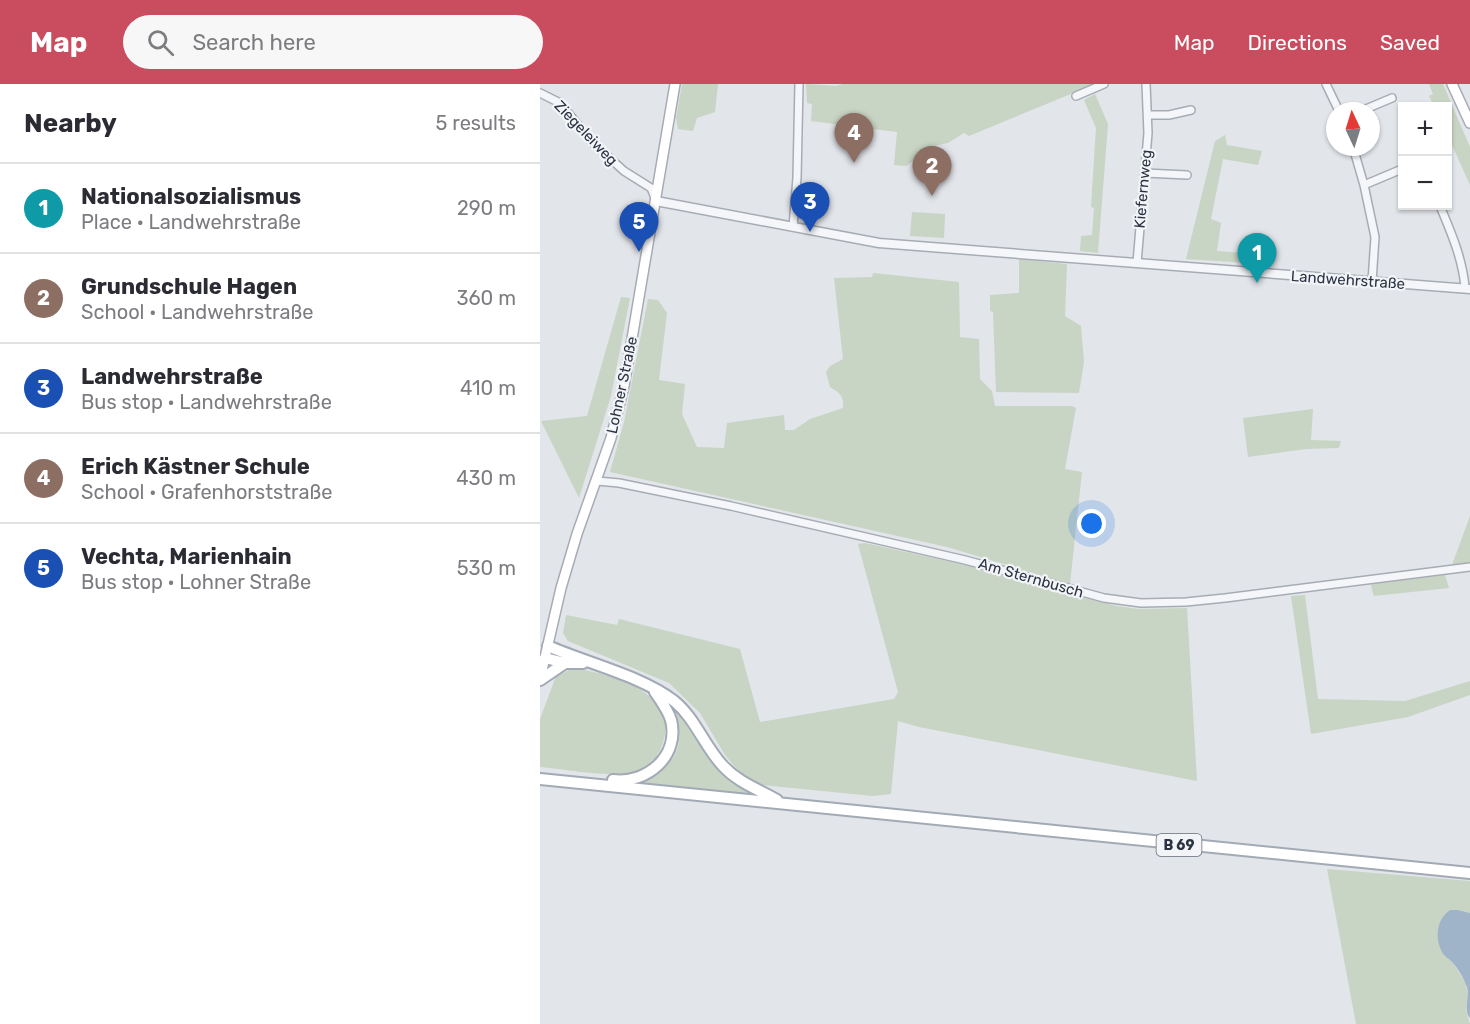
<!DOCTYPE html>
<meta charset="utf-8">
<style>
:root{--surface:#fff;--page:#f7f7f7;--text:#2b2b33;--muted:#7c7c81;--line:#e1e1e2;--accent:#ca4d5f}
body{margin:0;font-family:Rubik,sans-serif;background:var(--page);color:var(--text)}
.controls{position:absolute;right:18px;top:18px;display:grid;overflow:hidden;border-radius:0px;box-shadow:0 2px 4px #0004}
.controls button{width:54px;height:54px;display:grid;place-items:center;padding:0;border:0;border-bottom:2px solid var(--line);background:var(--surface);color:var(--text);font:30px sans-serif}
.compass{position:absolute;left:786px;top:18px;width:54px;height:54px;border-radius:50%;background:var(--surface);box-shadow:0 2px 4px #0004;rotate:356deg}
.you{position:absolute;left:552px;top:440px;width:21px;height:21px;margin:-15px;border:4px solid #fff;border-radius:50%;background:#1a73e8;box-shadow:0 0 0 9px #1a73e833}
.badge{display:grid;place-items:center;width:39px;height:39px;border-radius:50%;background:var(--accent);color:#fff;font-size:20px;font-weight:700}
.pin{position:absolute;translate:-50% -50px;filter:drop-shadow(0 2px 3px #0008)}
.pin::after{content:'';position:absolute;top:32px;width:21px;height:18px;background:inherit;clip-path:polygon(0 0,100% 0,50% 100%)}
.list{margin:0;padding:0;list-style:none}
h2{display:flex;justify-content:space-between;align-items:center;height:78px;margin:0;padding:0 24px;font-size:26px}
h2 small{font-size:20px;font-weight:400;color:var(--muted)}
.list li{display:grid;grid-template-columns:39px 1fr auto;gap:18px;align-items:center;box-sizing:border-box;height:90px;padding:0 24px;border-top:2px solid var(--line)}
.list b{display:block;font-size:22px;white-space:nowrap}
.list p{margin:0;font-size:20px;white-space:nowrap;color:var(--muted)}
.list em{font-size:20px;font-style:normal;color:var(--muted)}
.icon{flex:none;width:33px;height:33px;fill:none;stroke:currentColor;stroke-width:2;stroke-linecap:round;stroke-linejoin:round}
.map{position:relative;flex:none;width:930px;height:940px;overflow:hidden}
header{display:flex;align-items:center;gap:36px;box-sizing:border-box;height:84px;padding:0 30px;background:var(--accent);color:#fff}
header strong{font-size:28px}
nav{display:flex;gap:33px;margin-inline-start:auto;font-size:21px}
.search{width:420px;height:54px;background:var(--page);display:flex;align-items:center;gap:15px;box-sizing:border-box;padding:0 21px;border-radius:33px;color:var(--muted);font-size:22px}
main{display:flex}
aside{flex:1;background:var(--surface)}
.map>svg:first-child{display:block}
.green{fill:#c8d4c4}
.water{fill:#9fb3c9}
.lines{fill:none;stroke-linecap:round;stroke-linejoin:round}
.minor-casing{stroke:#a7acb4;stroke-width:10}
.tertiary-casing{stroke:#a7acb4;stroke-width:11}
.secondary-casing{stroke:#a7acb4;stroke-width:12}
.primary-casing{stroke:#a2aab6;stroke-width:14}
.minor{stroke:#f5f6f9;stroke-width:7}
.tertiary{stroke:#f5f6f9;stroke-width:8}
.secondary{stroke:#fff;stroke-width:9}
.primary{stroke:#fff;stroke-width:10}
.labels{text-anchor:middle;dominant-baseline:central;stroke-width:4.5;stroke-linejoin:round;paint-order:stroke}
.shield{fill:#f2f4f8;stroke:#676d79;stroke-width:1.5}
.shield-label{font-size:14px;font-weight:bold;fill:#2b3342}
.street-label{font-size:15px;fill:#2b3342;stroke:#f2f4f8}
</style>
<header>
<strong>Map</strong>
<div class="search"><svg class="icon" aria-label="search" viewBox="0 0 24 24"><circle cx="10" cy="10" r="6"/><path d="M15 15l6 6"/></svg>Search here</div>
<nav><a>Map</a><a>Directions</a><a>Saved</a></nav>
</header>
<main>
<aside>
<h2>Nearby<small>5 results</small></h2>
<ul class="list">
<li><span class="badge" style="background:#0f9aa8">1</span><div><b>Nationalsozialismus</b><p>Place · Landwehrstraße</p></div><em>290 m</em></li>
<li><span class="badge" style="background:#8d6e63">2</span><div><b>Grundschule Hagen</b><p>School · Landwehrstraße</p></div><em>360 m</em></li>
<li><span class="badge" style="background:#1a4fb4">3</span><div><b>Landwehrstraße</b><p>Bus stop · Landwehrstraße</p></div><em>410 m</em></li>
<li><span class="badge" style="background:#8d6e63">4</span><div><b>Erich Kästner Schule</b><p>School · Grafenhorststraße</p></div><em>430 m</em></li>
<li><span class="badge" style="background:#1a4fb4">5</span><div><b>Vechta, Marienhain</b><p>Bus stop · Lohner Straße</p></div><em>530 m</em></li>
</ul>
</aside>
<div class="map">
<svg width="930" height="940" viewBox="0 0 930 940">
<rect width="100%" height="100%" fill="#e2e5ea"/>
<path class="green" d="M142,0H178L175,28L157,34L153,47L138,45L136,34Z
M266,0L296,2L303,0H555L429,52L424,49L408,59L394,62L366,82L354,81L357,48L271,37L272,20L267,19Z
M889,0H903L930,63V101L908,52V22H894L889,12L893,10Z
M555,10L568,40L558,169L540,167L541,152L552,151L554,124L551,123L556,44L544,16Z
M685,51L687,61L722,67L718,81L683,75L671,135L681,139L677,167L705,169L707,179L646,175L675,57Z
M372,128L405,130L404,154L370,152Z
M479,175L527,180L525,232L541,242L544,278L539,309L456,308L453,228L450,227V211L479,209Z
M333,189L419,198L420,253L439,255L440,295L452,307L455,322H532L536,324L525,385L542,388L530,500L407,463L70,388L84,338L108,215L118,216L127,229L119,296L145,300L142,330L157,363L184,364L187,339L244,331L245,346H254L270,335L303,324C304,312 300,309 290,303L286,288L290,282L303,275L294,194L332,193Z
M81,213L90,214L71,312L39,414L1,337L47,332Z
M773,325L771,356L801,357L799,364L766,365L708,373L703,334Z
M930,432V479L912,481Z
M325,459L425,481L528,510L577,522L598,525L647,524L657,697L379,643L358,637L351,710L333,712L221,701L201,690L185,671L160,629L129,599L28,557L23,549L26,531L77,541L79,535L200,565L220,638L354,615L358,608L318,460Z
M905,491L909,504L834,512L831,502L833,499Z
M765,511L778,615L865,617L930,597V611L868,633L771,650L751,512Z
M34,584C69,590 140,608 123,658C119,672 110,683 96,687C74,695 25,685 0,683V635L16,592Z
M134,621C155,645 167,677 192,698C199,703 209,707 217,711L100,699C139,677 146,665 134,621Z
M787,785L930,797V829L918,826L907,874L914,880L926,900L928,912L926,926L930,940H816Z"/>
<path class="water" d="M910,826H918L930,829V934C923,926 930,914 927,903C924,895 918,884 912,878C909,875 905,873 902,868C895,854 896,836 910,826Z"/>
<g class="lines">
<g class="minor-casing">
<path id="minor" d="M786,0L799,27
M0,9L20,19L53,59L84,87L111,104L115,114
M536,12L564,0
M821,27L852,14
M608,31H629L651,26
M813,63L824,101L862,85
M605,89L647,91
M824,101L835,153L832,198
M900,122C911,148 923,176 925,204
M253,143L257,94L259,0
M597,179L608,49L606,0
M57,397L79,399L191,422L425,476L564,514L601,519L646,518L685,514L930,483"/>
</g>
<g class="tertiary-casing">
<path id="tertiary" d="M116,117L339,159L930,205"/>
</g>
<g class="secondary-casing">
<path id="secondary" d="M912,0L930,39
M0,595L21,504L37,450L71,354L84,302L135,0"/>
</g>
<g class="primary-casing">
<path id="primary" d="M8,562C46,579 102,592 134,617C156,635 164,662 183,682C199,699 218,705 237,716
M5,574L25,579H43
M0,596L25,579
M0,695L930,789
M73,696C107,700 140,672 131,636C128,626 121,617 115,608"/>
</g>
<use href="#minor" class="minor"/>
<use href="#tertiary" class="tertiary"/>
<use href="#secondary" class="secondary"/>
<use href="#primary" class="primary"/>
</g>
<g class="labels">
<rect class="shield" x="616.5" y="750" width="45" height="22" rx="4.5"/>
<g class="shield-label">
<text x="639" y="761">B 69</text>
</g>
<g class="street-label">
<text transform="translate(46 49) rotate(46)">Ziegeleiweg</text>
<text transform="translate(603 105) rotate(-85)">Kiefernweg</text>
<text transform="translate(808 196) rotate(4)">Landwehrstraße</text>
<text transform="translate(82 301) rotate(-78)">Lohner Straße</text>
<text transform="translate(491 494) rotate(16)">Am Sternbusch</text>
</g>
</g>
</svg>
<div class="controls">
<button>+</button>
<button>−</button>
</div>
<svg class="compass" viewBox="-18 -18 36 36"><path d="M0-13l5 13h-10z" fill="#e53935"/><path d="M0 13l5-13h-10z" fill="#7c7c81"/></svg>
<div class="you"></div>
<div class="pin badge" style="left:717px;top:199px;background:#0f9aa8">1</div>
<div class="pin badge" style="left:392px;top:112px;background:#8d6e63">2</div>
<div class="pin badge" style="left:270px;top:148px;background:#1a4fb4">3</div>
<div class="pin badge" style="left:314px;top:79px;background:#8d6e63">4</div>
<div class="pin badge" style="left:99px;top:168px;background:#1a4fb4">5</div>
</div>
</main>
